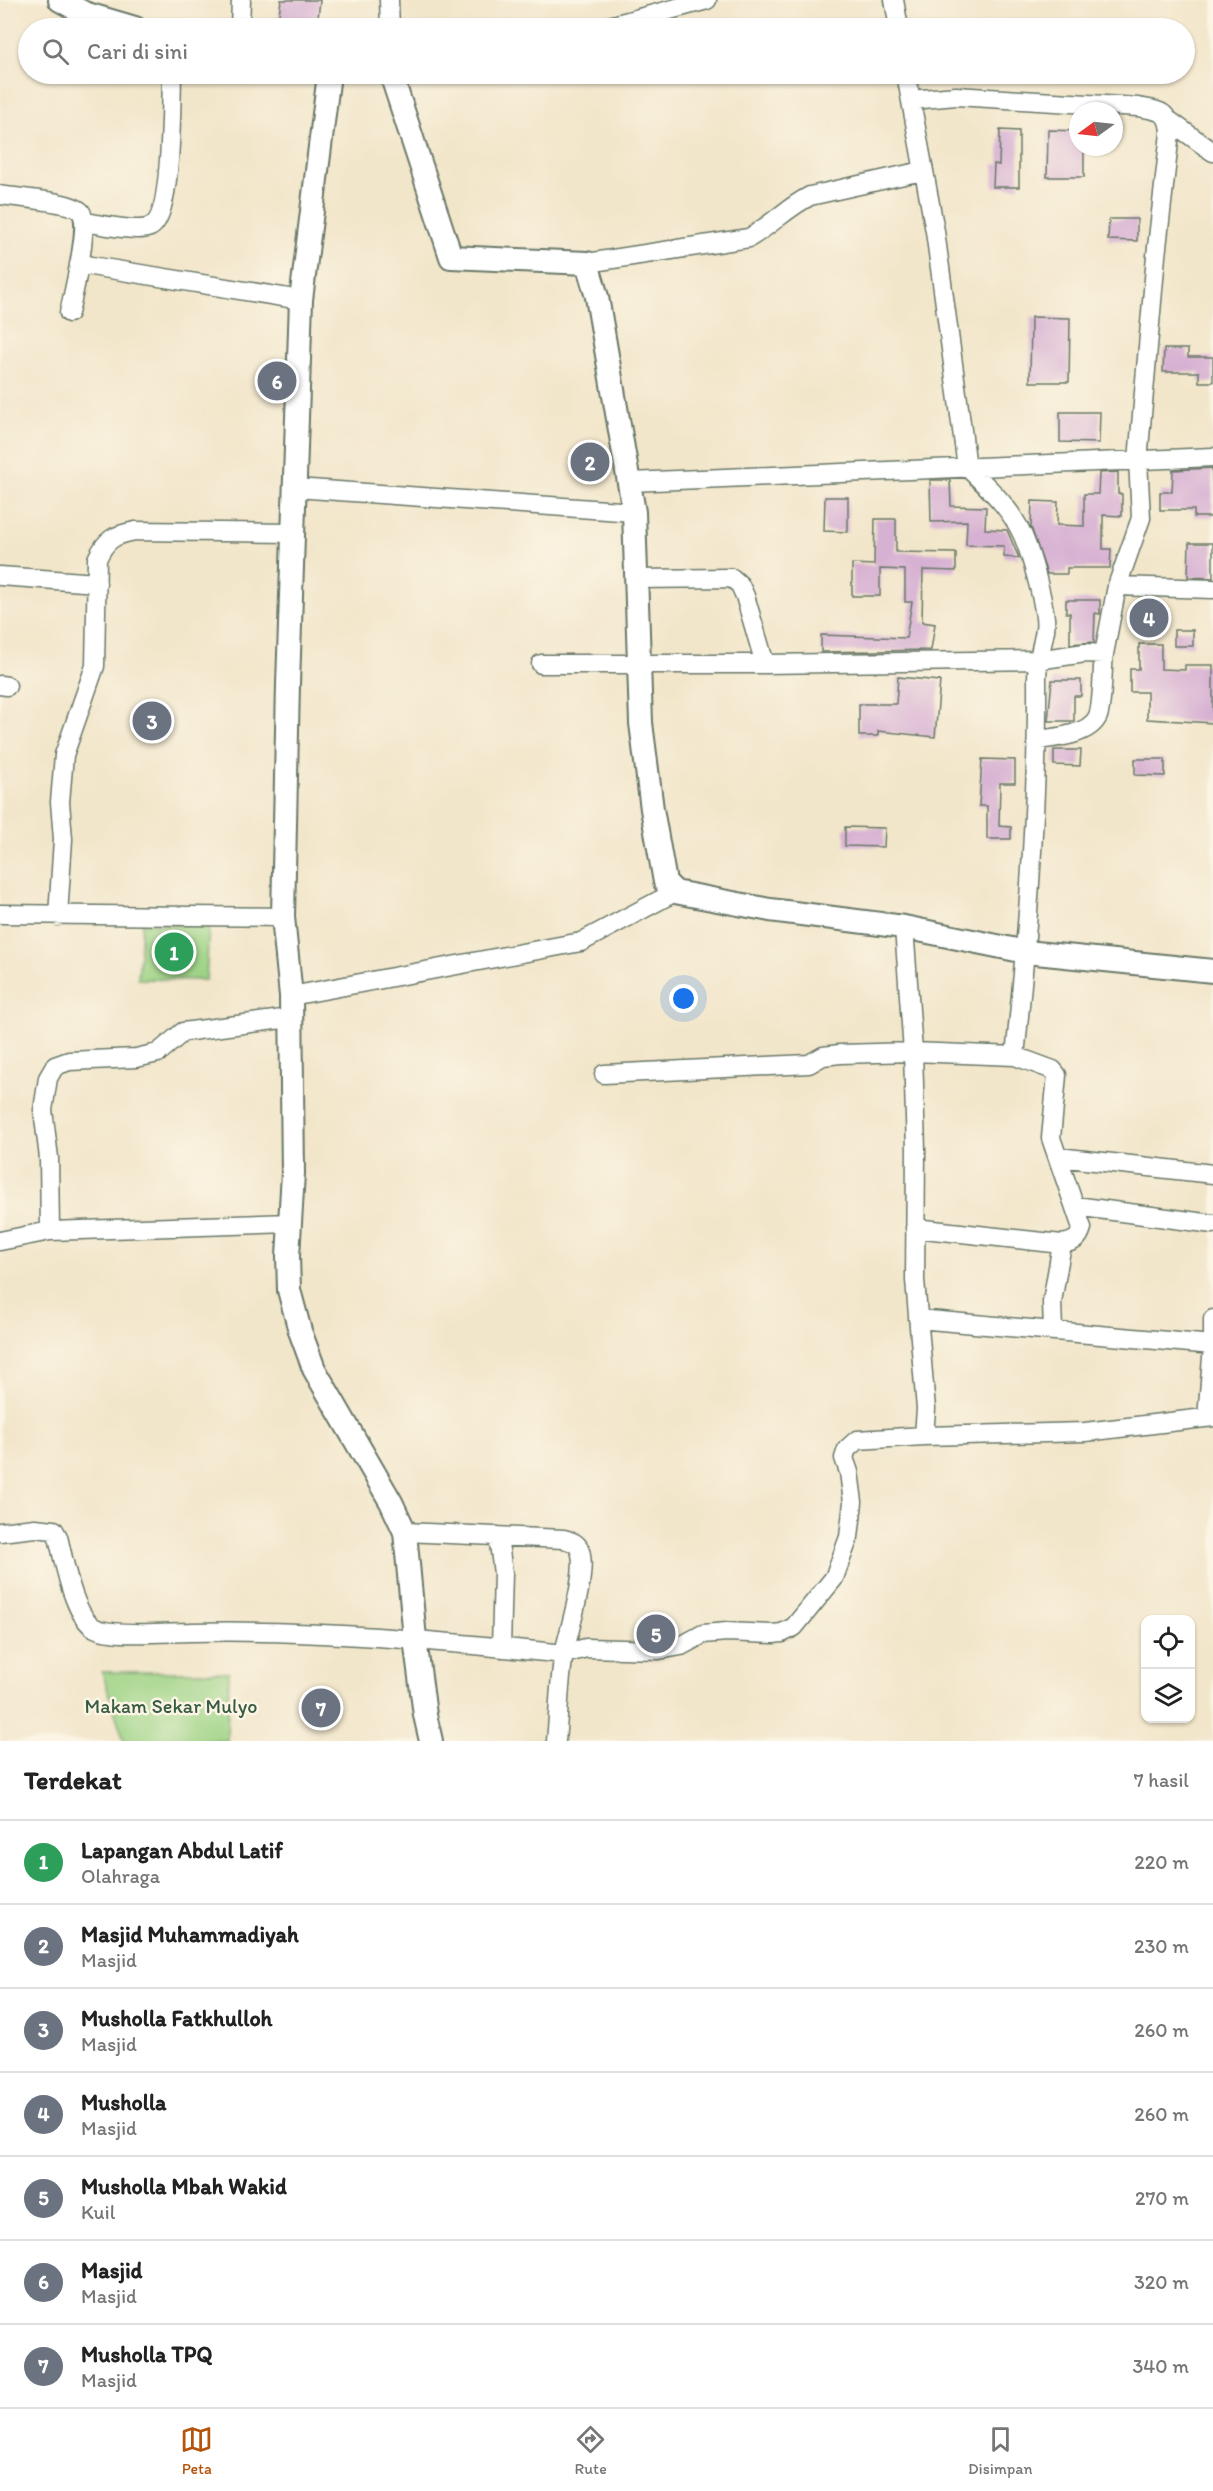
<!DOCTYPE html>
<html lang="id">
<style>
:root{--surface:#fff;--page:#f2f2f2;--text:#222;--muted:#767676;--line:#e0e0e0;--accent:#b45309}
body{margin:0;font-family:Itim,sans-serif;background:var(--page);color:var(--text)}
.controls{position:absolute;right:18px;bottom:18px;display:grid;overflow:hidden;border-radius:12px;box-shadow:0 2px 4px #0004}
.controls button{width:54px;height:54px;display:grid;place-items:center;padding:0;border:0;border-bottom:2px solid var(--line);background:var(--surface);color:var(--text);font:30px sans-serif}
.compass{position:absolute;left:1069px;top:102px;width:54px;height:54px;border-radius:50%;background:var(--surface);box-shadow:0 2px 4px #0004;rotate:255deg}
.you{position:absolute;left:684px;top:999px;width:21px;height:21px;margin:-15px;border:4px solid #fff;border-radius:50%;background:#1a73e8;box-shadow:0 0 0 9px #1a73e833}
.badge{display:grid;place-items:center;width:39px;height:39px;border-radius:50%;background:var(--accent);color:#fff;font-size:20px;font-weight:700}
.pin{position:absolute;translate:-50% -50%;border:3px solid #fff;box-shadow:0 2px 6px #0006}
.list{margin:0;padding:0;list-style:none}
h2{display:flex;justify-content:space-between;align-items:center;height:78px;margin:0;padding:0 24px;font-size:26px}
h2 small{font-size:20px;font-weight:400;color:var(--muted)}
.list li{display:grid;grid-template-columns:39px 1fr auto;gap:18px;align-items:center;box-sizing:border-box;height:84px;padding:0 24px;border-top:2px solid var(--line)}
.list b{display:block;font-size:22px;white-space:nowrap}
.list p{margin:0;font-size:20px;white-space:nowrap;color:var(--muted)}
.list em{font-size:20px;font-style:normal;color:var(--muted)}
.icon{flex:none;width:33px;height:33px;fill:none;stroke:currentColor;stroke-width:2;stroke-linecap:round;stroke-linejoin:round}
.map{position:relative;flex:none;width:1213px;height:1741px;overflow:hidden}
.search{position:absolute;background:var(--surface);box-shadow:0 2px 4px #0004;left:18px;right:18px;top:18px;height:66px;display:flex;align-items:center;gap:15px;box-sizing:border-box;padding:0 21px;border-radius:33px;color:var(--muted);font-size:22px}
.sheet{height:666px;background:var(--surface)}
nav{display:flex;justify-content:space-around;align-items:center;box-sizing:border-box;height:84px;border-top:2px solid var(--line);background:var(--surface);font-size:16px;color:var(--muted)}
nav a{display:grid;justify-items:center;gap:3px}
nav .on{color:var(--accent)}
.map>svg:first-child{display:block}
.green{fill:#9dd385;stroke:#5e885c;stroke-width:1.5}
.building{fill:#d7b1d3}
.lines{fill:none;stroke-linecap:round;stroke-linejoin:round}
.minor-casing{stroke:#697868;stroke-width:21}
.tertiary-casing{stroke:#697868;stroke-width:26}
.minor{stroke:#fff;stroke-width:18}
.tertiary{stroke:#fff;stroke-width:22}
.labels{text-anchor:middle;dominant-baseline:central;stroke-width:5;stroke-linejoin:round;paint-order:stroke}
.park-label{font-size:20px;fill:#385b44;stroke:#fcf5e5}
</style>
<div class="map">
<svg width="1213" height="1741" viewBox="0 0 1213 1741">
<rect width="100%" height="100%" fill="#fcf5e5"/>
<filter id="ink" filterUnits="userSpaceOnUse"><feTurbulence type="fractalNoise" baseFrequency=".0167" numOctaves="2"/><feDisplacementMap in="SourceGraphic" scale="12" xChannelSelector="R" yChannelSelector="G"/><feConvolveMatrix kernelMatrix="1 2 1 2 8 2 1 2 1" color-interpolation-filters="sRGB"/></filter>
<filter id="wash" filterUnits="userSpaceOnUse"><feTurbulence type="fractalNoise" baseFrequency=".008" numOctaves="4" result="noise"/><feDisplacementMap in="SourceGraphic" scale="24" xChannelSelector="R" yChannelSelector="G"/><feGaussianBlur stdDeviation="1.35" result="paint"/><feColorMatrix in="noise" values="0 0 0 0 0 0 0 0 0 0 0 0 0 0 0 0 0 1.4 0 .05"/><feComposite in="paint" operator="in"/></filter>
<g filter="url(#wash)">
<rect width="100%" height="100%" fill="#f2e6ca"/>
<path class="green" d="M142,923L209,926L206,980L138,979Z
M102,1672H229L227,1741H124Z"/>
<g id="blocks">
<path class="building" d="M281,0H320L317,27L278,22Z
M1000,130L1019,131V187H993L994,164L999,165Z
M1048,130L1078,131V147H1084V177H1047Z
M1109,219H1137V241L1108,240Z
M1031,317L1070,318L1069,382H1030Z
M1164,349H1188V357H1213V382H1199V372H1163Z
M1060,412H1100L1099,443L1060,442Z
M1212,468L1213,517H1194V510H1160V492H1172L1173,470Z
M1118,472V494H1122V516L1103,515V549H1111L1110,568H1067V574H1047L1031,527L1032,501L1058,502L1057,525L1084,526V494H1098L1099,473Z
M930,480H950L951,506L986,507L985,529L1007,530L1019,558L1004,557V546L966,545L967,521L931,522Z
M825,497H848V532L824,531Z
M875,519H896V552L956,553V571L923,570L922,622L935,624L931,650L821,652V635L906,638L912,602H905V570L880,569V596H852V564L874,565Z
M1189,543H1213V578L1188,577Z
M1066,600H1100V614L1095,613L1094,642L1070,644V613H1066Z
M1174,630H1193V646H1174Z
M1139,644H1161V669L1185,670V665H1213V723L1147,719V692H1130V669H1139Z
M898,677L940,681L935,737L878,731V736H859V704H896Z
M1052,680H1081V696H1074V721H1048Z
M1054,750H1081L1080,766L1054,765Z
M982,759L1015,760V783H1000L999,826L1011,827V839H987V806H979Z
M1135,759H1165V776L1135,775Z
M845,827L885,828L884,847L845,846Z"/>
</g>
</g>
<g filter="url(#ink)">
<use href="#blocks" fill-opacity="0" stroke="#697868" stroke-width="1.5"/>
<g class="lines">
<g class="minor-casing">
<path id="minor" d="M389,0L390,28
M894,0L899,28
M240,28L241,0
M602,28L707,0
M1170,121L1213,152
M0,195C16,198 72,201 81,212C90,224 73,295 69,313
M85,222C99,224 138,233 150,227C173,217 171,100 172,74
M587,263L749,238C771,225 788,207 810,196L922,171
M79,264L301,300
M630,482L1213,457
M296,488L634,512
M0,576L97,583
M636,579L732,578L740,585L745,596L765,664
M1117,586L1213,589
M541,664H765L1037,660L1085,653L1104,654L1117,586L1141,518L1138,460L1156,256L1170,133C1169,110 1159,111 1138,107L956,96L911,100
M0,685L7,686
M1037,740C1055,738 1090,735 1098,716C1103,703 1102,670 1104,654
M0,914L283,917
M58,916L63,839L60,802L64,755L95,666L97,559C106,539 114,535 135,531L294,533
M904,927L913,1052L916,1150L915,1280L926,1409L924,1436L1085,1432L1213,1417
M291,996L581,942L675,892
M604,1074L809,1064L823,1056L840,1054L913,1052L1015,1056C1028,931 1038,805 1037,679C1037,660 1042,648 1045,630C1048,614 1033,563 1027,546C1016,513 992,491 967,467L935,231L906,74
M1058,1157L1213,1174
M1075,1206L1213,1224
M915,1228L1062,1244C1074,1242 1079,1239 1082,1228L1051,1138L1057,1075L1053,1070L1015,1056
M50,1231L49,1158L43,1110L48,1078L55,1066L69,1061L136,1058L158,1053L183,1032L290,1018
M0,1241L50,1231L290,1223
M918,1319L1213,1345V1319
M1053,1330L1052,1302L1062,1244
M1207,1418L1213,1345
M0,1532L35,1528L54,1530L58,1537C64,1560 73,1616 95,1628C112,1637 169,1632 190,1632C315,1629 439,1641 564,1654L586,1648L659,1650L681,1646L703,1634L727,1632L773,1634L782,1633L794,1627L834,1578L849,1537L853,1502L849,1472L844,1458L847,1449L857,1440L924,1436
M405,1532L564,1539C570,1541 576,1542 579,1548C589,1568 569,1630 564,1653C559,1682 559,1712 556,1741
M498,1536L503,1573L501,1648"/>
</g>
<g class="tertiary-casing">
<path id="tertiary" d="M60,0L84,13L135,28
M329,74L301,300L288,684L283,917L291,996L293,1173L288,1256L289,1290L300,1331L314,1369L391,1502L405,1532L415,1639L425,1715L431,1741
M391,74L451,257L587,263L597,297L634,512L641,723L652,809L665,882L675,892L770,910L904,927L1026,952L1213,971"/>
</g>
<use href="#minor" class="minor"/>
<use href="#tertiary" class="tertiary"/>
</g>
</g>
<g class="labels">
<g class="park-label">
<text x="171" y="1706">Makam Sekar Mulyo</text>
</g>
</g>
</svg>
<div class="controls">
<button><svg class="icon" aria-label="locate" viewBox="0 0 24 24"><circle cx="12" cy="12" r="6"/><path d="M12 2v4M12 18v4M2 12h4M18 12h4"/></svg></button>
<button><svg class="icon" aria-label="layers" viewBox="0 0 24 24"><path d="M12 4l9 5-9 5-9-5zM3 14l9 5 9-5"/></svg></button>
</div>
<svg class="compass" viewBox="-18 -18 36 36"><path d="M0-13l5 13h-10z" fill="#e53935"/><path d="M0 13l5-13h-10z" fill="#767676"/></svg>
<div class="you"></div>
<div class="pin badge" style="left:174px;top:952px;background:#2e9e5b">1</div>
<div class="pin badge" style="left:590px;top:462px;background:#6b7280">2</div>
<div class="pin badge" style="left:152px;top:721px;background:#6b7280">3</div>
<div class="pin badge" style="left:1149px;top:618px;background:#6b7280">4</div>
<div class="pin badge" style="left:656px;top:1634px;background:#6b7280">5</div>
<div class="pin badge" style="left:277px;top:381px;background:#6b7280">6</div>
<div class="pin badge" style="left:321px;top:1708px;background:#6b7280">7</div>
<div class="search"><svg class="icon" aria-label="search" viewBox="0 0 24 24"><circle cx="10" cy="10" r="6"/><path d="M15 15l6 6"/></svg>Cari di sini</div>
</div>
<section class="sheet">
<h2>Terdekat<small>7 hasil</small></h2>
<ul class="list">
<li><span class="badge" style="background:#2e9e5b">1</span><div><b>Lapangan Abdul Latif</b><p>Olahraga</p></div><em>220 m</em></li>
<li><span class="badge" style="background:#6b7280">2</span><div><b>Masjid Muhammadiyah</b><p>Masjid</p></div><em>230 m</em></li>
<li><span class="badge" style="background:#6b7280">3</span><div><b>Musholla Fatkhulloh</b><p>Masjid</p></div><em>260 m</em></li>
<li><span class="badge" style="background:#6b7280">4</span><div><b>Musholla</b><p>Masjid</p></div><em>260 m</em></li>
<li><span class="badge" style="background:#6b7280">5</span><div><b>Musholla Mbah Wakid</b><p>Kuil</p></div><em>270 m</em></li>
<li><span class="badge" style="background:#6b7280">6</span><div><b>Masjid</b><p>Masjid</p></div><em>320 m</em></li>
<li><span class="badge" style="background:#6b7280">7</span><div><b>Musholla TPQ</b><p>Masjid</p></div><em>340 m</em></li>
</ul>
</section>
<nav>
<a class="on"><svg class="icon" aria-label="map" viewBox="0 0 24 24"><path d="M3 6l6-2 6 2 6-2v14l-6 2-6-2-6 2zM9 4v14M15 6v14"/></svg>Peta</a>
<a><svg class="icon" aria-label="directions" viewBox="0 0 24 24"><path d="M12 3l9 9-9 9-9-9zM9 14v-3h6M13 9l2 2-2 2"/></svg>Rute</a>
<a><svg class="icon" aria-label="saved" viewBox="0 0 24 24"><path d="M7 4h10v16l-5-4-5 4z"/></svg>Disimpan</a>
</nav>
